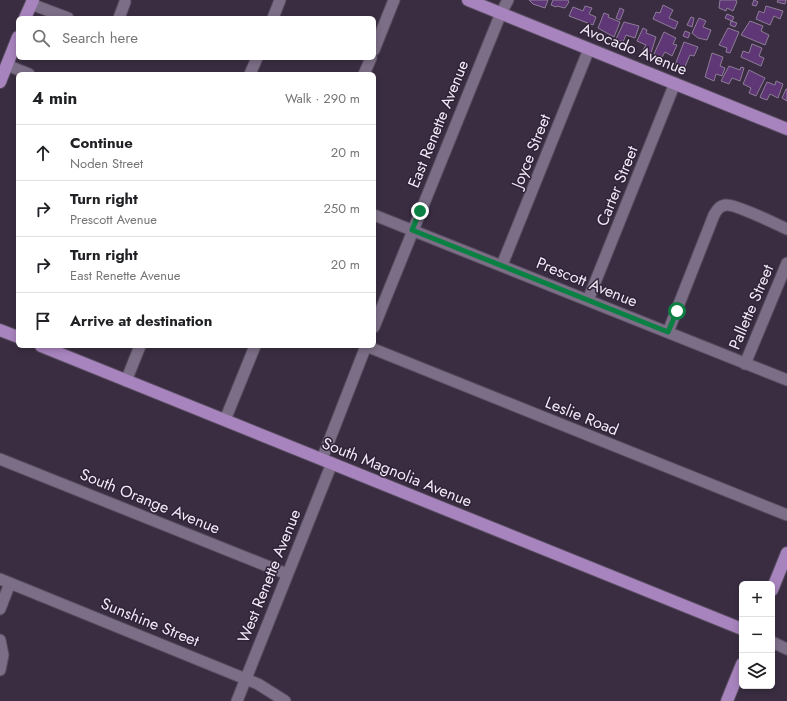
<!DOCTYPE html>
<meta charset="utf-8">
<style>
:root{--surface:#fff;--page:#f6f6f6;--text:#202124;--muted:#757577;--line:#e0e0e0}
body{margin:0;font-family:Jost,sans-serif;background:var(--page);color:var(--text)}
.controls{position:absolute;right:12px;bottom:12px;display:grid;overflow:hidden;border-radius:6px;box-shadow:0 2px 6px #0003}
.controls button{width:36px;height:36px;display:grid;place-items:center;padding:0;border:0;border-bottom:1px solid var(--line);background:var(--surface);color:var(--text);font:20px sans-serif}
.stop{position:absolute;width:12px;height:12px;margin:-9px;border:3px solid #0b8043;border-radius:50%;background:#fff}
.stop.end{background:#0b8043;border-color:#fff;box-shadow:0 1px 4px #0008}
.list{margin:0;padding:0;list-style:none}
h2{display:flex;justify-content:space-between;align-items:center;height:52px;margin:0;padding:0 16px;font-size:17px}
h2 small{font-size:13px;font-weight:400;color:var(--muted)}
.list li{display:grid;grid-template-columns:26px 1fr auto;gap:12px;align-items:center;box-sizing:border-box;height:56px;padding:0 16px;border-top:1px solid var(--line)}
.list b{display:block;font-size:15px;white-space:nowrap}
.list p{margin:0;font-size:13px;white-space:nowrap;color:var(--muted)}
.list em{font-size:13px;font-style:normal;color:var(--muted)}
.icon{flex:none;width:22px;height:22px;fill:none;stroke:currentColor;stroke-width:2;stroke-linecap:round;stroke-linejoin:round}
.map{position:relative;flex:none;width:787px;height:701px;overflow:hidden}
.search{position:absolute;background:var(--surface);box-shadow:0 2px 6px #0003;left:16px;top:16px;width:360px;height:44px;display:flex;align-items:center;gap:10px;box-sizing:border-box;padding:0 14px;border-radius:6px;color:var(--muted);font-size:15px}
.panel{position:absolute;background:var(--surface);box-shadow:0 2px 6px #0003;left:16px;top:72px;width:360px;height:276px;border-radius:6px}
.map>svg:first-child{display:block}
.building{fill:#5f3676;stroke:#8c7d95}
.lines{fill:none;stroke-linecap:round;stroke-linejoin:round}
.minor-casing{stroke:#574c5e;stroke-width:13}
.major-casing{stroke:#574c5e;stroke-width:14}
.minor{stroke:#7c6e86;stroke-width:11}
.major{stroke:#a884be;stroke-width:12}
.route{stroke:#0b8043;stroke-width:5}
.labels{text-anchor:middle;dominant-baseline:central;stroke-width:3;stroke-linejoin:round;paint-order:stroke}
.street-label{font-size:16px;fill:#f1e9f7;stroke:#302338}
</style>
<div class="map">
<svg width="787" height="701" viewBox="0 0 787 701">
<rect width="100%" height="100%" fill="#3a2d42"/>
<path class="building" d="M529,0H548L545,8L533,4Z
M553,0H568L569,2L565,8L557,6L556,7L551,5Z
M720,0H736L737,2L733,11L727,8L726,11L719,8Z
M754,0L758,2L756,6L752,5Z
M778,0H786L785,4L777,2Z
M663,5L673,10L669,18L678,22L675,29L653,19L656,12L660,13Z
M585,6L592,8L589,14L596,17L593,25L569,16L573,7L583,11Z
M766,6L783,11L780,19L774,16L770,25L756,19L759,11L764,13Z
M620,8L624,10L620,20L616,18Z
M604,13L609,15L608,17L620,22L614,37L598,28Z
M727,14L734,17L732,21L725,18Z
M691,17L694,18L692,27L687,25Z
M699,18L706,21L703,27L711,30L707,40L698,38L692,33Z
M731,21L737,23L735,27L730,25Z
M750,21L763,26L761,31L769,35L765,45L741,35Z
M624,22L639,26L635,38L626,35L623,42L616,39Z
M643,28L647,30L646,33L656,37L651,53L643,50L646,45L637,41Z
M728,28L739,32L730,53L726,52L727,48L719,45Z
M685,31L690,33L688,38L683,36Z
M664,32L676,38L673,44L677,45L672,56L665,52L662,57H660L654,54Z
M684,42L698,47L694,56L690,55L684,69L675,65Z
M752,44L762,48L759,56L764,58L761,66L741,57L743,51L749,53Z
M712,53L723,57L720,66L725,68L722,76L716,74L714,81L705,77Z
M729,66L740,70L741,67L744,68L740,81L732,78L729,84L721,81Z
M749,70L765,78L756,96L749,93L751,88L743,84Z
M776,81L783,84L778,98L770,94L767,100L761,98L760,97L767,82L775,85Z
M786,89H787V101L782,98Z"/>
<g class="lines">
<g class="minor-casing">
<path id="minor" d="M31,4L68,18
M119,18L125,2
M273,18L280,0
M374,50L394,0
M7,65L29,74
M250,74L257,58
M364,74L371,58
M374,215L787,380
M502,265L589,49
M588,300L675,83
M374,327L501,13L508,0
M668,332L714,215C717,210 719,206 726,205C736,204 776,224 787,229
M366,346L787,515
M745,364L787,263
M126,381L140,346
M225,420L255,346
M0,459L287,574
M322,459L366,346
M0,579L258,684L285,701
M0,609L10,583
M0,640L3,655L0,670
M772,642L787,649
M237,701L332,463"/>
</g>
<g class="major-casing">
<path id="major" d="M468,0L787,129
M25,18L33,0
M0,82L18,37
M0,330L18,337
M41,346L742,629
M772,590L787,553
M727,701L742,664"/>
</g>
<use href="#minor" class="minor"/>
<use href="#major" class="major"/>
</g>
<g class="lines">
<path class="route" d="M420,211L412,230L668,332L677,311"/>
</g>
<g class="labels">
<g class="street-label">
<text transform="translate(634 49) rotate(22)">Avocado Avenue</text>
<text transform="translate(438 124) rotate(-68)">East Renette Avenue</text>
<text transform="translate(531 151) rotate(-68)">Joyce Street</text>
<text transform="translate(617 186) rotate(-68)">Carter Street</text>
<text transform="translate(587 282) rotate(22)">Prescott Avenue</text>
<text transform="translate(751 307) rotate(-67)">Pallette Street</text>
<text transform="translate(582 416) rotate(22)">Leslie Road</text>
<text transform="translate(397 472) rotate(22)">South Magnolia Avenue</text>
<text transform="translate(150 501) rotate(22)">South Orange Avenue</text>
<text transform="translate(269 576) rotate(-68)">West Renette Avenue</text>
<text transform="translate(150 622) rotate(22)">Sunshine Street</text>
</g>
</g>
</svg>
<div class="controls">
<button>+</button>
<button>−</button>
<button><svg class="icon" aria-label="layers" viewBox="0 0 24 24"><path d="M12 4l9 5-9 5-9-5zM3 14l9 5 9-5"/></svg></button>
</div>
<div class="stop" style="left:677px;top:311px"></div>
<div class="stop end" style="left:420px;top:211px"></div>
<div class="search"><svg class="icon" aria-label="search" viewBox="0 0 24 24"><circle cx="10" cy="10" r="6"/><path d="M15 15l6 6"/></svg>Search here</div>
<section class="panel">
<h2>4 min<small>Walk · 290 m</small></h2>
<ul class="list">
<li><svg class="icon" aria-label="ahead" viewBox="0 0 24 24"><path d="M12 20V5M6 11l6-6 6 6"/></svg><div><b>Continue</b><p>Noden Street</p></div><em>20 m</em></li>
<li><svg class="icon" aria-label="right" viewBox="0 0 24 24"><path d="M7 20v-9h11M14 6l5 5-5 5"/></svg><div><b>Turn right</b><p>Prescott Avenue</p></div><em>250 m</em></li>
<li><svg class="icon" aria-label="right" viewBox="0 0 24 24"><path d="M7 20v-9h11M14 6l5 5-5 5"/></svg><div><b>Turn right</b><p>East Renette Avenue</p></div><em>20 m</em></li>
<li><svg class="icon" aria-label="arrive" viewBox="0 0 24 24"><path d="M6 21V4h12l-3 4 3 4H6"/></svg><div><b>Arrive at destination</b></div></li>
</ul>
</section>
</div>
